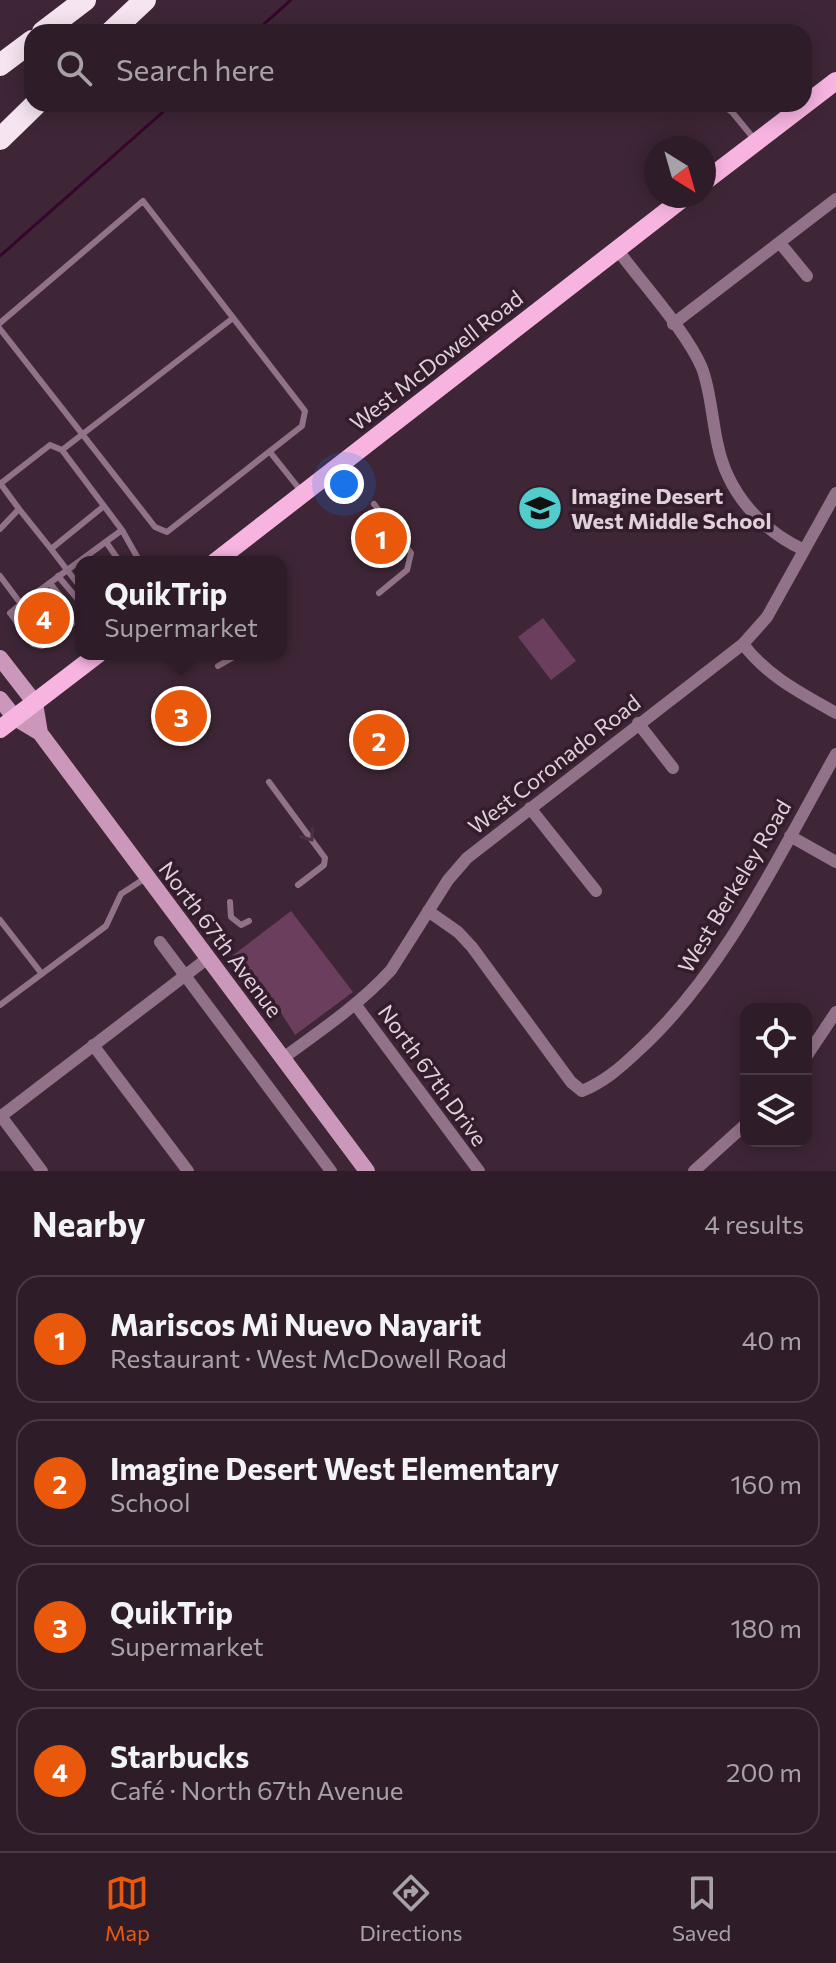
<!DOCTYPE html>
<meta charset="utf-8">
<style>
:root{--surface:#2e1c28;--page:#362530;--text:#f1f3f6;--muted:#a7a1a8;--line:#493a45;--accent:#ea580c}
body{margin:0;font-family:Commissioner,sans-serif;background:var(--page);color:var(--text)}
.controls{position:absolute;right:24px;bottom:24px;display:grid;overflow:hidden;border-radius:16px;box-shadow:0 4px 20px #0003}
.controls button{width:72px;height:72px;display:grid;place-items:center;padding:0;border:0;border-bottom:2px solid var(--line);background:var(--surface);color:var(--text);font:40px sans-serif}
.compass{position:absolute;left:644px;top:136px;width:72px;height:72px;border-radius:50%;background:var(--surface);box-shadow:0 4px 20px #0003;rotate:143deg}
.you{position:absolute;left:344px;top:484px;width:28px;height:28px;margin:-20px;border:6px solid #fff;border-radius:50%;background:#1a73e8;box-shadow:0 0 0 12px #1a73e833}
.badge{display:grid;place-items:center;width:52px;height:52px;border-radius:50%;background:var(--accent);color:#fff;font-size:26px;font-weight:700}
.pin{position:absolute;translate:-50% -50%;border:4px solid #fff;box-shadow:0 2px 8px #0006}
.popup{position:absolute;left:75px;top:556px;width:212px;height:104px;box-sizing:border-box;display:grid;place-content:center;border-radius:16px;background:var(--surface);filter:drop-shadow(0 2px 6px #0005);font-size:26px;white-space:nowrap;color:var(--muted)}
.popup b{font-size:30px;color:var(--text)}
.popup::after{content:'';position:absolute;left:50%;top:100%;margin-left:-16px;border:16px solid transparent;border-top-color:var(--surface)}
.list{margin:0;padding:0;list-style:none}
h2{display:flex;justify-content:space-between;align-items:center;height:104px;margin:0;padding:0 32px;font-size:34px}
h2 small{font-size:26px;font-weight:400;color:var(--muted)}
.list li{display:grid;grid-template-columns:52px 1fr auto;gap:24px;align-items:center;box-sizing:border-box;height:128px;margin:0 16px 16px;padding:0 16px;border:2px solid var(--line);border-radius:24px}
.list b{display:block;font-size:30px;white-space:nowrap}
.list p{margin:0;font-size:26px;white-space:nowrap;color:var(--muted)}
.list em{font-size:26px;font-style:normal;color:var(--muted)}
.icon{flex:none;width:44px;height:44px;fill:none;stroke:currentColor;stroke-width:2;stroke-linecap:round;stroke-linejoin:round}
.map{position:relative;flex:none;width:836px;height:1171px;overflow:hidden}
.search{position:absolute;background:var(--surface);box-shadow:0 4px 20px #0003;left:24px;right:24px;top:24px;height:88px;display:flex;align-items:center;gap:20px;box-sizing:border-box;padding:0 28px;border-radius:24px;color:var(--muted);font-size:30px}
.sheet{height:680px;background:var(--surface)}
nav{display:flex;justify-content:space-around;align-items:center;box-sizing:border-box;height:112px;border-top:2px solid var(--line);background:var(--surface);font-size:22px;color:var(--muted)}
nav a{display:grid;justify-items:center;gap:4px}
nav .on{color:var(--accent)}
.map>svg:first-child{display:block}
.green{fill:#6b3e5e}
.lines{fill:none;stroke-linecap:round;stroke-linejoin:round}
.stream{stroke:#37052c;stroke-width:3}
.service{stroke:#927288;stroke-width:6}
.minor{stroke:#927288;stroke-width:12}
.secondary{stroke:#cb97ba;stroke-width:16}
.primary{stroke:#f7b4e1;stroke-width:18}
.motorway{stroke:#f6e5f0;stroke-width:22}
.oneway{stroke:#4b3243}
.labels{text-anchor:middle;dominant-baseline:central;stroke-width:7;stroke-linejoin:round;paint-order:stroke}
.street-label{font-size:22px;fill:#dfd0da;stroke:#331c2c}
.poi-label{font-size:22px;font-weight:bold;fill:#dfd0da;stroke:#331c2c;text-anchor:start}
</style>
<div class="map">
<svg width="836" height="1171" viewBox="0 0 836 1171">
<rect width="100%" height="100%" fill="#3e2636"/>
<path class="green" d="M543,618L576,661L551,680L518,637Z
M291,911L353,992L295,1035L268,992L232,956Z"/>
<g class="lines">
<path class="stream" d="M255,32L291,0
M0,256L172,104"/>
<path class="service" d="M722,105L732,112L755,140
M0,323L143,201L305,411L302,426L167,532L155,527L0,329
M270,452L301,491
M0,483L19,509
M0,484L50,445L62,450
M374,504L411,553L407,570L379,593
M0,529L19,509L51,549L104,506
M106,542L120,562
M51,549L81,588
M140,562L122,530L62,450L233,318
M0,576L21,604L122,530
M58,576L81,603
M21,604L10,613L33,644L42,646L72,624L70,609L50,583
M218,666L239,654
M269,782L325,858L324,865L298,885
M230,902L231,917L241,925L249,921
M0,920L42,974
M0,1005L106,926L121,894L147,877"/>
<path class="minor" d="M780,243L807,276
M617,249C641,282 687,332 702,368C711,392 712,421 718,446C728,493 761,530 804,550
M673,324L836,199
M743,644C767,676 801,693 836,713
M638,723L673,768
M530,808L596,891
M790,836L836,862
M428,911L458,932L472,947L571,1082L582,1091C604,1082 620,1068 637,1052C724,973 779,855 836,754
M160,942L331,1171
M355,1004L479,1171
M93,1045L188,1171
M806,1057L836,1012
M283,1058C320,1031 360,1004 391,970L448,880L467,858L743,644L767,617L836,493
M1,1116L42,1171
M0,1117L208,958
M694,1171L746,1124"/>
<path class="secondary" d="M0,658L35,703L40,733
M0,699L15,718L40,733L367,1171"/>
<path class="primary" d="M704,182L836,81
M215,562L686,196
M0,729L98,654"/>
<path class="motorway" d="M43,32L85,0
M111,32L145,0
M0,65L32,41
M0,139L36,104"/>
</g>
<defs><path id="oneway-chevron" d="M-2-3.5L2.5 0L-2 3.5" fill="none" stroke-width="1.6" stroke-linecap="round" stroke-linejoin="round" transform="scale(2)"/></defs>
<use class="oneway" href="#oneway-chevron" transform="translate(309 836) rotate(54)"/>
<defs>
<g id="school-disc" transform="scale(2.3)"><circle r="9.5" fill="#53cdcb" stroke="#331c2c"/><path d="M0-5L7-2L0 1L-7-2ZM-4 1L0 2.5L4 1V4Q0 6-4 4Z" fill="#111"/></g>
</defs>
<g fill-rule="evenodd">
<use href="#school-disc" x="540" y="508"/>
</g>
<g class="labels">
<g class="street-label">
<text transform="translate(436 360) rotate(-38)">West McDowell Road</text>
<text transform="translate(554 764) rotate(-38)">West Coronado Road</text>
<text transform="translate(734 886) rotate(-59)">West Berkeley Road</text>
<text transform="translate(221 939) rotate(53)">North 67th Avenue</text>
<text transform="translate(433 1075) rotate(54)">North 67th Drive</text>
</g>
<g class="poi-label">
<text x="571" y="495">Imagine Desert<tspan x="571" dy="25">West Middle School</tspan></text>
</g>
</g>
</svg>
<div class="controls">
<button><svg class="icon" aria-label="locate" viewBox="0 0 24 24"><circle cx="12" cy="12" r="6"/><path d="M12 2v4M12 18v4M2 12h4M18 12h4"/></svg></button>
<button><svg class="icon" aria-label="layers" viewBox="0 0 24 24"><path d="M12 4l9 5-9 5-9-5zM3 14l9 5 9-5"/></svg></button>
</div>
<svg class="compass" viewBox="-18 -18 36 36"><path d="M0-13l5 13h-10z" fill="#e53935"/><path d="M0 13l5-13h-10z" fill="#a7a1a8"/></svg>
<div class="you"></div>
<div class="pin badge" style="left:381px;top:538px">1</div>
<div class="pin badge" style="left:379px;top:740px">2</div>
<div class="pin badge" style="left:181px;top:716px">3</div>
<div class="popup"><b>QuikTrip</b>Supermarket</div>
<div class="pin badge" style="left:44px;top:618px">4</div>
<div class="search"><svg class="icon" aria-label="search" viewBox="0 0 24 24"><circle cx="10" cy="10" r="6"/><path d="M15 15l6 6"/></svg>Search here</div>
</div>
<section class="sheet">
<h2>Nearby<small>4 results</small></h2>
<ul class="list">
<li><span class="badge">1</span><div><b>Mariscos Mi Nuevo Nayarit</b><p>Restaurant · West McDowell Road</p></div><em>40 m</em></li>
<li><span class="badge">2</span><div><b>Imagine Desert West Elementary</b><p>School</p></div><em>160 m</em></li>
<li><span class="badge">3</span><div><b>QuikTrip</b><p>Supermarket</p></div><em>180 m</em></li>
<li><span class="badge">4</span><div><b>Starbucks</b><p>Café · North 67th Avenue</p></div><em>200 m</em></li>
</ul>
</section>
<nav>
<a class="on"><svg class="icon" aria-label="map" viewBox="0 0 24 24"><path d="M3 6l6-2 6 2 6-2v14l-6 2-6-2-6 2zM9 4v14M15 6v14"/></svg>Map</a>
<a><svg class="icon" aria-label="directions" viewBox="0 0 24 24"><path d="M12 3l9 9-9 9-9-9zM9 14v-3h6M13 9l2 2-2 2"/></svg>Directions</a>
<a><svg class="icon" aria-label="saved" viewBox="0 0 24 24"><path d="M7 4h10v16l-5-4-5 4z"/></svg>Saved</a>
</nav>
